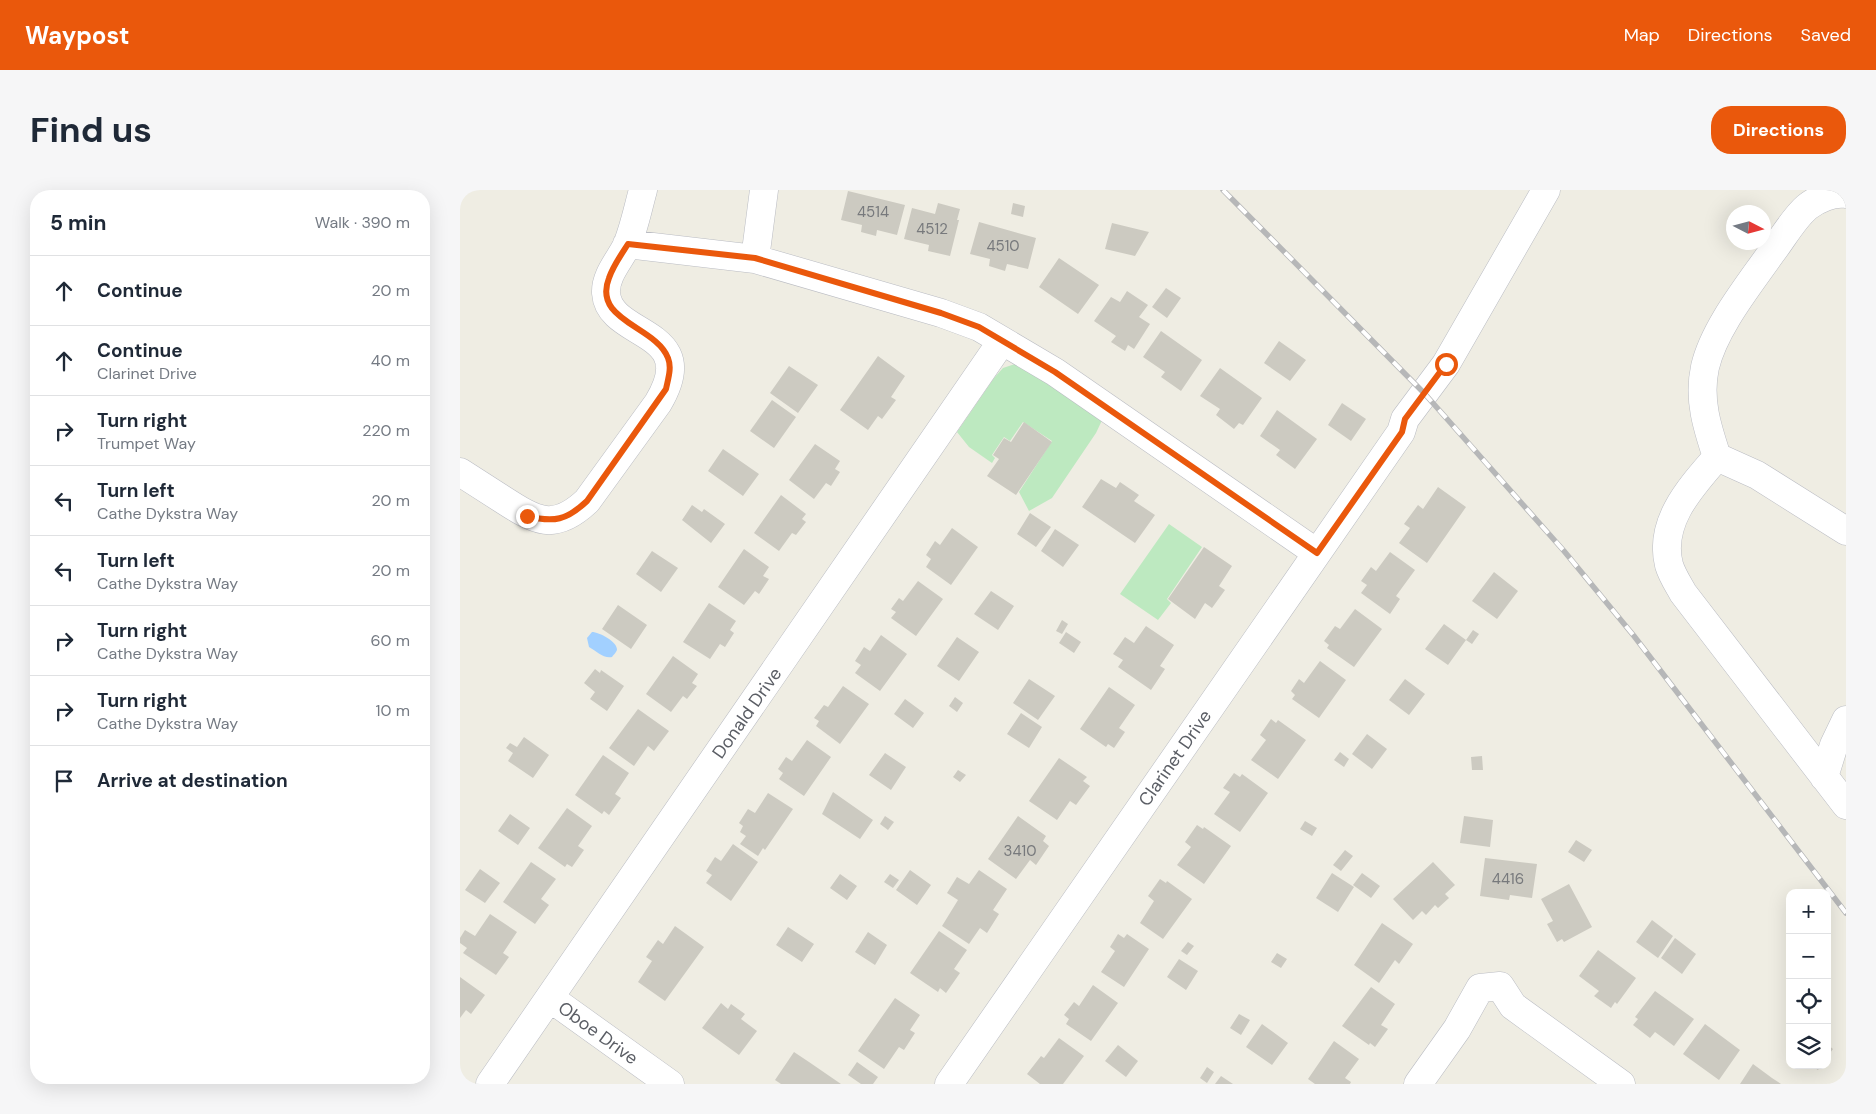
<!DOCTYPE html>
<meta charset="utf-8">
<style>
:root{--surface:#fff;--page:#f6f6f7;--text:#1f2937;--muted:#747a83;--line:#e0e1e3;--accent:#ea580c}
body{margin:0;font-family:"DM Sans",sans-serif;background:var(--page);color:var(--text)}
.controls{position:absolute;right:15px;bottom:15px;display:grid;overflow:hidden;border-radius:10px;box-shadow:0 5px 20px #0002}
.controls button{width:45px;height:45px;display:grid;place-items:center;padding:0;border:0;border-bottom:1px solid var(--line);background:var(--surface);color:var(--text);font:25px sans-serif}
.compass{position:absolute;left:1266px;top:15px;width:45px;height:45px;border-radius:50%;background:var(--surface);box-shadow:0 5px 20px #0002;rotate:96deg}
.stop{position:absolute;width:15px;height:15px;margin:-11px;border:4px solid #ea580c;border-radius:50%;background:#fff}
.stop.end{background:#ea580c;border-color:#fff;box-shadow:0 1px 5px #0008}
.list{margin:0;padding:0;list-style:none}
h2{display:flex;justify-content:space-between;align-items:center;height:65px;margin:0;padding:0 20px;font-size:21px}
h2 small{font-size:16px;font-weight:400;color:var(--muted)}
.list li{display:grid;grid-template-columns:32px 1fr auto;gap:15px;align-items:center;box-sizing:border-box;height:70px;padding:0 20px;border-top:1px solid var(--line)}
.list b{display:block;font-size:19px;white-space:nowrap}
.list p{margin:0;font-size:16px;white-space:nowrap;color:var(--muted)}
.list em{font-size:16px;font-style:normal;color:var(--muted)}
.icon{flex:none;width:28px;height:28px;fill:none;stroke:currentColor;stroke-width:2;stroke-linecap:round;stroke-linejoin:round}
.map{position:relative;flex:none;width:1386px;height:894px;overflow:hidden;border-radius:20px}
header{display:flex;align-items:center;gap:30px;box-sizing:border-box;height:70px;padding:0 25px;background:var(--accent);color:#fff}
header strong{font-size:24px}
nav{display:flex;gap:28px;margin-inline-start:auto;font-size:18px}
.intro{display:flex;align-items:center;justify-content:space-between;box-sizing:border-box;height:120px;padding:0 30px}
h1{margin:0;font-size:35px}
.button{padding:12px 22px;border-radius:20px;background:var(--accent);color:#fff;font-size:18px;font-weight:700}
main{display:flex;gap:30px;padding:0 30px}
aside{flex:1;background:var(--surface);border-radius:20px;box-shadow:0 5px 20px #0002}
.map>svg:first-child{display:block}
.green{fill:#bde9c0}
.water{fill:#a2d0ff}
.building{fill:#cccac1}
.lines{fill:none;stroke-linecap:round;stroke-linejoin:round}
.minor-casing{stroke:#babcc3;stroke-width:29}
.minor{stroke:#fff;stroke-width:28}
.rail-casing{stroke:#b6b7b8;stroke-width:5.5}
.rail{stroke:#fff;stroke-width:4;stroke-dasharray:11;stroke-linecap:butt}
.route{stroke:#ea580c;stroke-width:6}
.labels{text-anchor:middle;dominant-baseline:central;stroke-width:4;stroke-linejoin:round;paint-order:stroke}
.number-label{font-size:15px;fill:#77797c}
.street-label{font-size:18px;fill:#5b5e65;stroke:#fff}
</style>
<header>
<strong>Waypost</strong>
<nav><a>Map</a><a>Directions</a><a>Saved</a></nav>
</header>
<div class="intro"><h1>Find us</h1><a class="button">Directions</a></div>
<main>
<aside>
<h2>5 min<small>Walk · 390 m</small></h2>
<ul class="list">
<li><svg class="icon" aria-label="ahead" viewBox="0 0 24 24"><path d="M12 20V5M6 11l6-6 6 6"/></svg><div><b>Continue</b></div><em>20 m</em></li>
<li><svg class="icon" aria-label="ahead" viewBox="0 0 24 24"><path d="M12 20V5M6 11l6-6 6 6"/></svg><div><b>Continue</b><p>Clarinet Drive</p></div><em>40 m</em></li>
<li><svg class="icon" aria-label="right" viewBox="0 0 24 24"><path d="M7 20v-9h11M14 6l5 5-5 5"/></svg><div><b>Turn right</b><p>Trumpet Way</p></div><em>220 m</em></li>
<li><svg class="icon" aria-label="left" viewBox="0 0 24 24"><path d="M17 20v-9H6M10 6l-5 5 5 5"/></svg><div><b>Turn left</b><p>Cathe Dykstra Way</p></div><em>20 m</em></li>
<li><svg class="icon" aria-label="left" viewBox="0 0 24 24"><path d="M17 20v-9H6M10 6l-5 5 5 5"/></svg><div><b>Turn left</b><p>Cathe Dykstra Way</p></div><em>20 m</em></li>
<li><svg class="icon" aria-label="right" viewBox="0 0 24 24"><path d="M7 20v-9h11M14 6l5 5-5 5"/></svg><div><b>Turn right</b><p>Cathe Dykstra Way</p></div><em>60 m</em></li>
<li><svg class="icon" aria-label="right" viewBox="0 0 24 24"><path d="M7 20v-9h11M14 6l5 5-5 5"/></svg><div><b>Turn right</b><p>Cathe Dykstra Way</p></div><em>10 m</em></li>
<li><svg class="icon" aria-label="arrive" viewBox="0 0 24 24"><path d="M6 21V4h12l-3 4 3 4H6"/></svg><div><b>Arrive at destination</b></div></li>
</ul>
</aside>
<div class="map">
<svg width="1386" height="894" viewBox="0 0 1386 894">
<rect width="100%" height="100%" fill="#efede3"/>
<path class="green" d="M555,174L644,226L636,243L592,308L569,321L559,302L592,251L563,232L550,251L544,247L532,265L535,268L532,273L509,257L497,242L534,188L543,178Z
M709,334L742,357L707,409L711,413L698,430L660,404Z"/>
<path class="water" d="M132,442C139,442 158,452 157,460C156,463 153,465 152,467C144,469 136,461 129,457L127,448Z"/>
<path class="building" d="M388,1L445,15L437,45L417,40L416,46L401,42L402,35L381,30Z
M478,13L500,19L497,30H499L490,66L468,61L469,55L444,49L452,18L475,24Z
M553,13L565,16L563,27L551,24Z
M519,32L576,48L568,79L547,74L545,81L529,76L530,69L510,64Z
M652,33L689,42L675,66L645,59Z
M599,68L639,95L618,124L579,97Z
M706,98L721,108L707,128L692,117Z
M667,101L688,115L679,127L690,134L674,159L668,155L665,161L651,152L656,146L634,131L651,107L660,112Z
M701,141L742,170L721,201L701,187L705,182L683,167Z
M819,151L846,170L830,191L804,173Z
M418,166L445,186L431,207L436,210L422,229L418,226L408,240L380,220Z
M329,176L358,195L338,223L310,203Z
M760,178L802,208L783,235L779,233L774,239L756,225L760,219L740,206Z
M312,210L336,227L314,258L290,241Z
M882,213L906,229L891,251L868,235Z
M817,220L857,249L835,279L816,265L820,260L800,246Z
M564,232L592,252L556,305L527,286L539,269L533,265L544,248L551,252Z
M355,254L380,271L375,279L380,282L371,296L366,293L354,309L329,290Z
M263,259L299,284L283,306L248,281Z
M641,289L656,298L660,292L679,305L674,311L695,325L675,353L622,317Z
M978,297L1006,317L967,373L939,353L950,338L944,334L958,315L963,319Z
M321,305L346,324L342,329L346,332L336,345L332,343L319,361L294,343Z
M232,315L242,322L244,319L265,334L251,353L222,330Z
M570,323L591,337L576,357L557,344Z
M492,338L518,357L491,395L466,377L471,369L466,365L475,351L480,355Z
M595,339L619,355L603,377L581,361Z
M744,357L772,376L759,396L765,400L752,418L745,413L735,429L708,409Z
M284,359L309,377L303,386L309,389L299,404L295,401L284,415L258,397Z
M192,361L218,378L201,402L176,384Z
M930,362L955,380L936,406L940,409L930,424L901,403L907,395L901,391L911,377L916,381Z
M1034,382L1058,401L1037,429L1012,411Z
M458,391L483,409L456,446L431,428L436,422L431,419L439,408L443,411Z
M531,401L554,416L538,440L514,424Z
M249,413L276,431L270,440L274,443L265,457L260,454L250,469L223,452Z
M158,415L187,435L171,459L142,439Z
M895,419L922,439L894,477L867,458L869,455L864,451L875,436L880,439Z
M602,430L608,434L602,444L596,441Z
M984,434L1006,450L1013,440L1019,444L1012,454L1006,450L988,475L965,459Z
M686,436L714,455L700,476L705,479L691,500L658,477L663,470L653,464L665,447L674,453Z
M606,442L621,452L614,463L599,453Z
M421,445L447,464L420,501L395,483L401,475L395,471L404,457L410,461Z
M497,447L519,462L499,491L477,476Z
M213,466L238,484L232,493L237,496L227,509L223,506L211,522L186,504Z
M860,471L886,490L859,528L832,509L835,505L831,501L839,489L844,493Z
M135,479L140,483L141,480L164,496L147,521L130,509L135,502L124,493Z
M569,489L595,506L578,530L553,513Z
M945,489L965,504L949,525L929,510Z
M383,496L409,514L380,554L356,536L359,531L354,528L364,515L368,517Z
M649,497L675,515L659,538L665,542L654,558L648,554L646,557L620,539Z
M495,507L503,513L497,522L489,516Z
M445,509L464,523L453,538L434,524Z
M178,519L209,541L194,561L188,556L174,576L149,558Z
M561,523L582,537L569,558L547,544Z
M811,529L816,533L818,530L846,550L818,589L791,570L806,550L800,545Z
M907,544L927,559L912,579L892,564Z
M64,547L89,565L73,588L48,571L53,563L46,558L50,553L57,557Z
M347,550L371,567L344,606L319,589L323,583L318,579L326,567L332,571Z
M880,562L889,569L884,577L874,570Z
M425,563L446,577L431,600L409,585Z
M143,565L169,583L155,604L161,608L149,625L144,621L142,624L115,605Z
M1022,566L1023,580H1012L1011,567Z
M599,568L627,587L623,591L630,596L616,615L610,611L597,630L569,611Z
M498,580L506,585L500,592L493,587Z
M774,583L780,587L782,584L808,603L780,642L754,624L770,602L763,598Z
M373,602L413,630L400,649L362,624Z
M308,603L333,619L305,660L303,658L298,666L280,654L286,646L280,642L283,636L279,633L288,619L295,623Z
M107,618L132,636L118,656L124,660L112,677L107,674L105,677L78,658Z
M50,624L70,638L58,655L38,641Z
M425,626L434,632L428,640L420,634Z
M558,626L586,646L583,651L589,656L576,675L570,670L556,689L528,669Z
M1004,626L1033,630L1030,657L1000,653Z
M845,631L857,638L852,646L840,639Z
M737,635L743,639L744,637L771,656L744,694L717,675L731,657L725,652Z
M1116,650L1132,660L1124,672L1108,662Z
M273,654L298,672L271,711L246,693L252,685L246,681L255,667L261,671Z
M885,660L893,666L881,681L873,675Z
M1025,668L1077,674L1072,708L1050,705L1049,710L1020,706Z
M71,672L96,689L81,709L89,715L75,734L43,712Z
M973,672L995,695L985,704L989,708L978,718L975,715L966,725L962,721L953,730L933,709Z
M20,679L40,693L25,713L5,700Z
M450,680L471,695L457,715L436,700Z
M519,680L547,699L533,720L539,724L527,743L520,738L509,754L482,736L498,710L487,703L497,687L509,694Z
M872,683L894,697L878,722L856,708Z
M902,683L920,696L911,708L893,695Z
M380,684L397,696L387,710L370,698Z
M430,684L439,690L433,698L424,692Z
M700,689L706,693L707,691L732,709L703,749L680,733L694,711L688,706Z
M1109,694L1132,737L1104,752L1102,749L1097,752L1087,734L1093,731L1081,709Z
M30,724L57,742L43,763L49,767L36,785L3,763L7,758L0,753V748L5,740L15,746Z
M1192,730L1213,746L1198,768L1176,752Z
M922,733L953,754L939,774L935,770L919,793L894,775Z
M215,736L244,757L205,811L178,792L192,771L186,767L198,750L203,754Z
M328,737L354,754L342,772L316,755Z
M479,741L507,760L494,779L500,783L486,803L480,798L478,802L450,783Z
M408,742L427,755L415,775L395,762Z
M658,744L664,748L667,744L689,759L664,797L641,782L655,761L650,757Z
M1215,748L1236,764L1222,784L1201,768Z
M728,752L734,756L727,765L721,761Z
M1138,760L1176,788L1157,814L1155,812L1151,818L1134,806L1139,801L1119,786Z
M817,763L827,769L821,778L811,772Z
M719,769L738,781L726,800L707,787Z
M0,787L25,805L11,824L6,820L0,828Z
M633,795L658,813L631,851L606,834L609,829L604,825L614,812L619,816Z
M911,797L935,814L921,835L928,839L915,857L910,853L909,855L882,836Z
M1195,801L1234,829L1214,856L1195,842L1190,848L1173,835L1178,829L1175,827Z
M435,808L460,825L450,840L455,843L444,860L439,857L424,879L398,861Z
M261,813L268,819L271,814L285,824L281,829L297,841L279,865L242,838Z
M779,824L790,830L781,845L770,838Z
M802,834L828,853L812,875L786,857Z
M1245,834L1280,860L1259,890L1223,864Z
M599,848L624,866L603,894H580L567,884L581,866L584,868Z
M874,851L899,869L885,888L891,892L890,894H855L848,889Z
M1367,854L1373,859L1367,867Z
M658,855L678,871L666,887L645,871Z
M334,862L349,872L381,894H321L315,890Z
M397,872L418,887L413,894H401L388,885Z
M1293,874L1312,888L1321,894H1280Z
M1350,875H1361L1358,880Z
M747,877L754,882L747,893L740,888Z
M761,886L773,894H755Z"/>
<g class="lines">
<g class="minor-casing">
<path id="minor" d="M1386,4C1373,2 1357,9 1347,17C1333,29 1323,48 1312,62C1289,95 1254,138 1245,177C1238,209 1247,237 1257,267L1297,285L1386,341
M167,54L295,69L481,123L519,137L595,182L857,363
M295,69L304,0
M1257,267C1231,297 1198,332 1209,375C1212,385 1218,394 1223,403L1386,615
M0,282C14,291 28,300 42,309C76,331 94,342 127,311L198,213C243,138 149,149 146,103C145,85 160,70 167,55C174,38 178,18 183,0
M1364,587L1374,555L1386,530
M90,808L210,894
M30,894L542,151
M489,894L941,242L945,229L986,174L1086,0
M958,894L997,839L1020,798L1040,796L1053,816L1161,894"/>
</g>
<use href="#minor" class="minor"/>
<g class="rail-casing">
<path id="rail" d="M763,0L964,203L1104,361L1174,446L1386,723"/>
</g>
<use href="#rail" class="rail"/>
</g>
<g class="lines">
<path class="route" d="M67,326C94,333 107,330 127,311L206,199C208,189 212,178 208,168C196,136 132,131 149,88C153,76 161,65 168,54L295,68L481,123L519,137L595,182L857,363L942,242L945,229L986,174"/>
</g>
<g class="labels">
<g class="number-label">
<text x="413" y="22">4514</text>
<text x="472" y="39">4512</text>
<text x="543" y="56">4510</text>
<text x="560" y="661">3410</text>
<text x="1048" y="689">4416</text>
</g>
<g class="street-label">
<text transform="translate(287 523) rotate(-55)">Donald Drive</text>
<text transform="translate(715 568) rotate(-55)">Clarinet Drive</text>
<text transform="translate(138 843) rotate(36)">Oboe Drive</text>
</g>
</g>
</svg>
<div class="controls">
<button>+</button>
<button>−</button>
<button><svg class="icon" aria-label="locate" viewBox="0 0 24 24"><circle cx="12" cy="12" r="6"/><path d="M12 2v4M12 18v4M2 12h4M18 12h4"/></svg></button>
<button><svg class="icon" aria-label="layers" viewBox="0 0 24 24"><path d="M12 4l9 5-9 5-9-5zM3 14l9 5 9-5"/></svg></button>
</div>
<svg class="compass" viewBox="-18 -18 36 36"><path d="M0-13l5 13h-10z" fill="#e53935"/><path d="M0 13l5-13h-10z" fill="#747a83"/></svg>
<div class="stop" style="left:986px;top:174px"></div>
<div class="stop end" style="left:67px;top:326px"></div>
</div>
</main>
